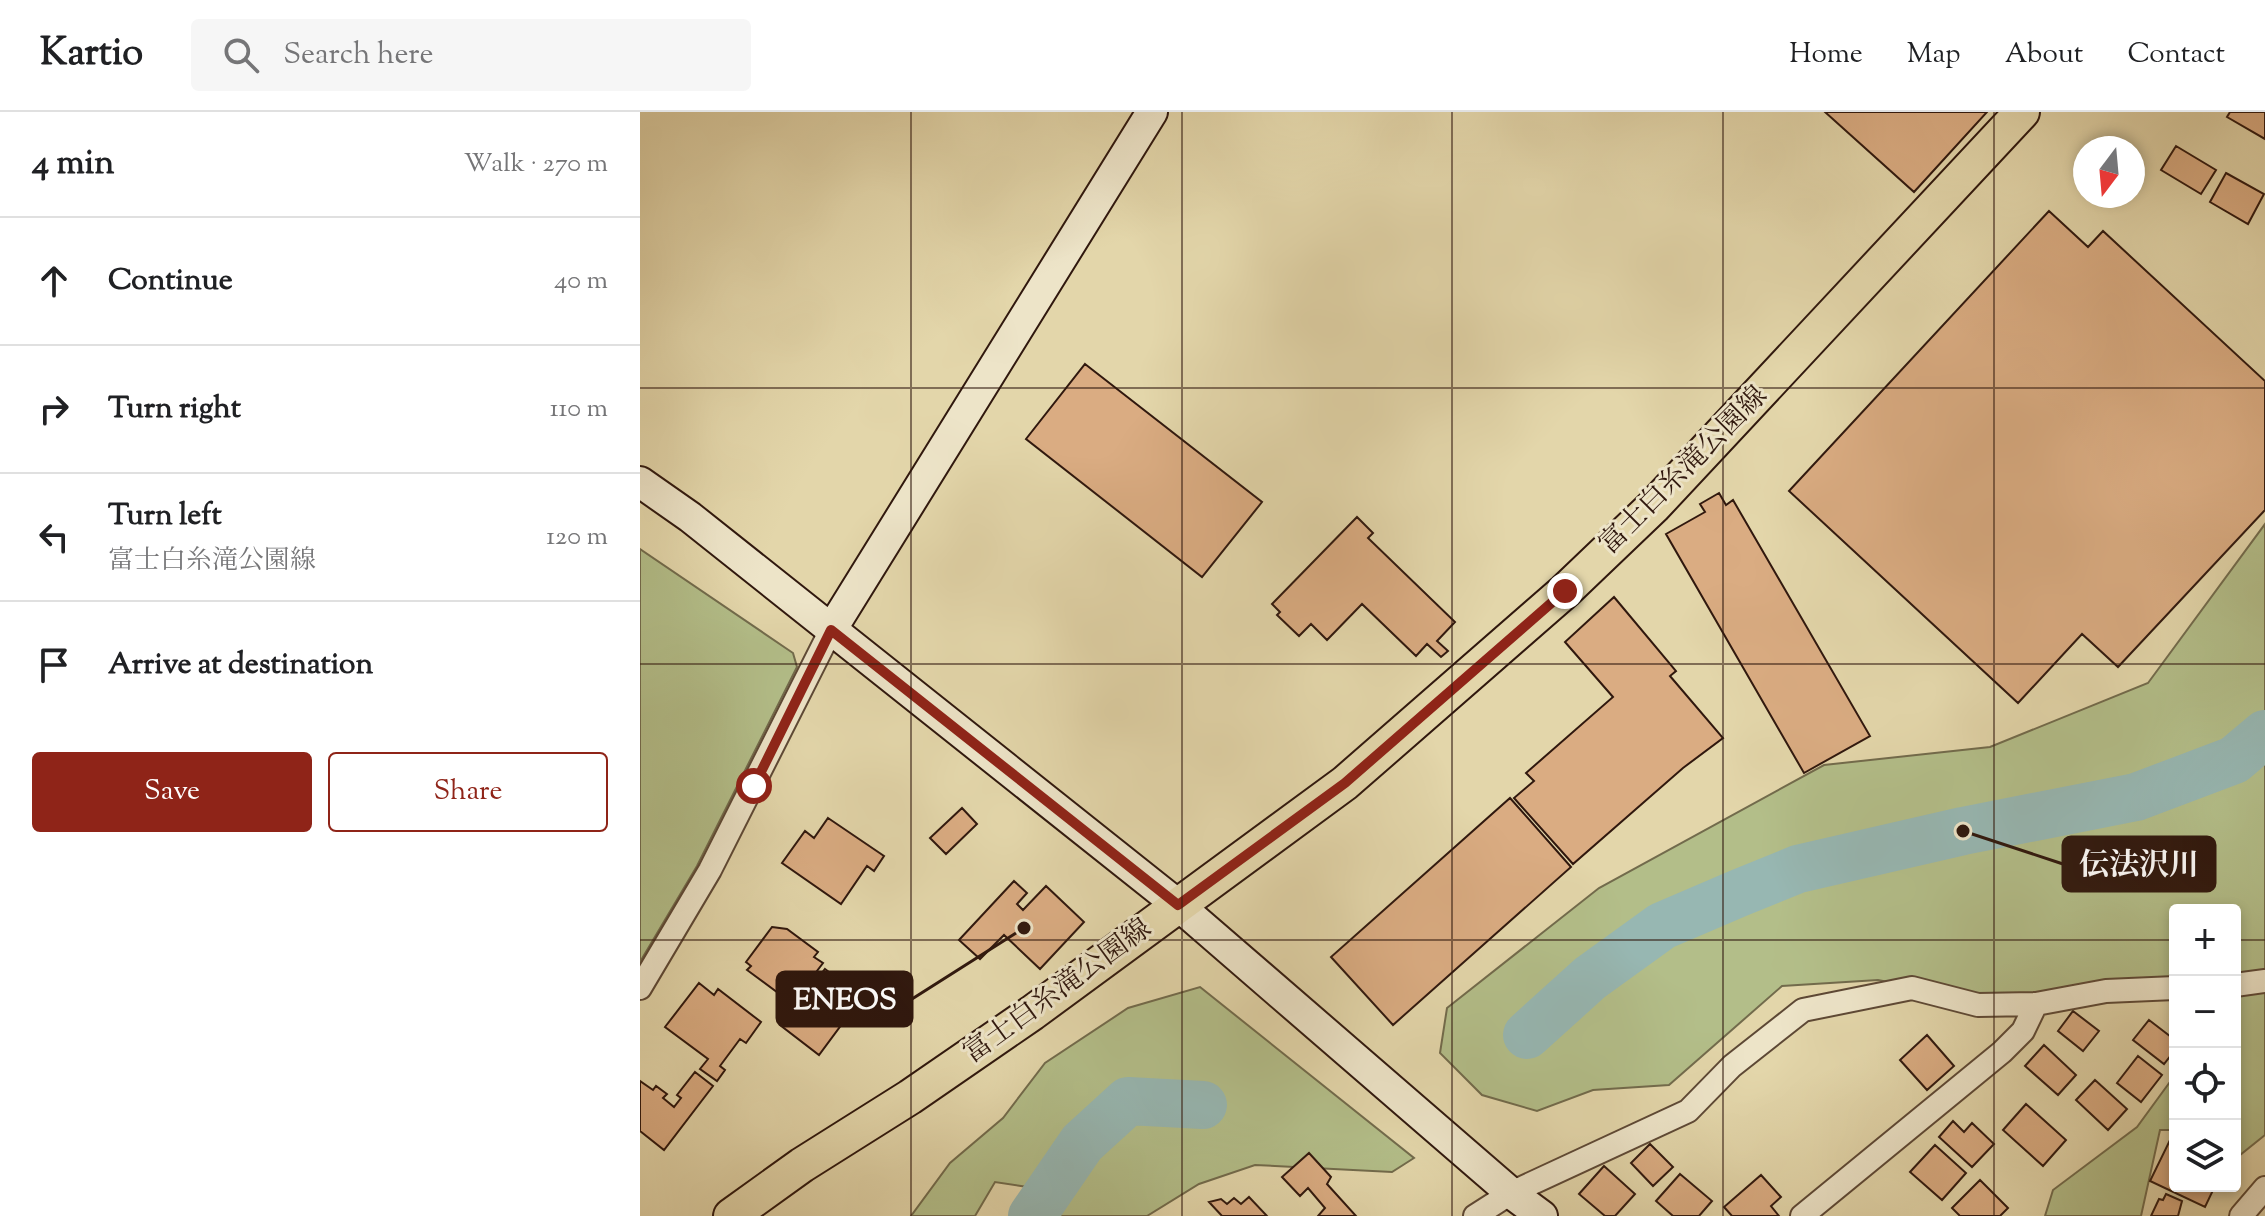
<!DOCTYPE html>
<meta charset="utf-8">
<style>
:root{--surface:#fff;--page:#f6f6f6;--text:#202124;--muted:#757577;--line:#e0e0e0;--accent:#8f2418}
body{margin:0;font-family:"Sorts Mill Goudy","Noto Serif JP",serif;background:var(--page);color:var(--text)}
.controls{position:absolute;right:24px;bottom:24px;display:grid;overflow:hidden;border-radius:8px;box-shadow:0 4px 12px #0003}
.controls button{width:72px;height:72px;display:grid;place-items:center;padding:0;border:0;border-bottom:2px solid var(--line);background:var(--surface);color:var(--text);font:40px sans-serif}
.compass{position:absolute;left:1433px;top:24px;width:72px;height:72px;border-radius:50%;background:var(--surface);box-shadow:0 4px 12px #0003;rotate:196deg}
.stop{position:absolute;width:24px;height:24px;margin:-18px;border:6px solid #8f2418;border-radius:50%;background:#fff}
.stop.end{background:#8f2418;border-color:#fff;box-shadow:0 2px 8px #0008}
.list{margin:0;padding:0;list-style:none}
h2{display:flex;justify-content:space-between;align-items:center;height:104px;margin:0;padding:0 32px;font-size:34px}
h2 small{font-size:26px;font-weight:400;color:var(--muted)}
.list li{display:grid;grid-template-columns:52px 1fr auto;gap:24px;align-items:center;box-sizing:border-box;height:128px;padding:0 32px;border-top:2px solid var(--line)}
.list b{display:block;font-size:30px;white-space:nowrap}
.list p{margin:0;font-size:26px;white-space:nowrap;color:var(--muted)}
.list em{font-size:26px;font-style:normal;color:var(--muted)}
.actions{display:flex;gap:16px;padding:24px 32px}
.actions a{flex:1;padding:18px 0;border:2px solid var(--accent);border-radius:8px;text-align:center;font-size:28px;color:var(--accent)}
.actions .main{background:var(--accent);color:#fff}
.icon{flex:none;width:44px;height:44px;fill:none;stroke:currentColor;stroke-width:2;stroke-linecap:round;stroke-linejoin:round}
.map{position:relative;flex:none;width:1625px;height:1104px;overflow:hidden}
header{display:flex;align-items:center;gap:48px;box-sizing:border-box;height:112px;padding:0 40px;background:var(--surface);border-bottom:2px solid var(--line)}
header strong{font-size:38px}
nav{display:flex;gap:44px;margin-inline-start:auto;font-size:28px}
.search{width:560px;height:72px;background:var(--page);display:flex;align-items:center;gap:20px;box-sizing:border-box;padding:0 28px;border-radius:8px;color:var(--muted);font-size:30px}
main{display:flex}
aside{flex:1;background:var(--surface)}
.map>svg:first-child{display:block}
.green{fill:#b3be89;stroke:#726b4c;stroke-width:2}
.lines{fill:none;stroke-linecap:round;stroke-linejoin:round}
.river{stroke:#97b7b2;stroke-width:48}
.building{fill:#daac82;stroke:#30180e;stroke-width:2}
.street-casing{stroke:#5d4835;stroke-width:26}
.secondary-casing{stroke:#30180e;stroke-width:34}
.primary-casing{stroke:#30180e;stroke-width:38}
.street{stroke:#ede4c8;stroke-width:22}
.secondary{stroke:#ede4c8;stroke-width:30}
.primary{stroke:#e3d6aa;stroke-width:34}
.route{stroke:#8f2418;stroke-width:10}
.grid{fill:none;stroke:#30180e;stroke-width:2;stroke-opacity:0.55}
.labels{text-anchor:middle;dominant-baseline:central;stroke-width:6;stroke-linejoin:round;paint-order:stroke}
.street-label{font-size:28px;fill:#30180e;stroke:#ede4c8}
.leader{fill:none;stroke:#30180e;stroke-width:3}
.callout-dot{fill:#30180e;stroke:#ede4c8;stroke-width:3}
.callout{fill:#30180e;stroke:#30180e;stroke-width:3}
.callout-label{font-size:30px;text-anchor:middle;font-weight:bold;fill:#fff}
</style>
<header>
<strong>Kartio</strong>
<div class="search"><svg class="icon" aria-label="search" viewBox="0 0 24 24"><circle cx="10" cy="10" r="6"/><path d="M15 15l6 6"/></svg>Search here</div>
<nav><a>Home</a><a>Map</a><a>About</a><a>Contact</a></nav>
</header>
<main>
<aside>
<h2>4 min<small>Walk · 270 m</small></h2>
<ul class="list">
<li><svg class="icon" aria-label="ahead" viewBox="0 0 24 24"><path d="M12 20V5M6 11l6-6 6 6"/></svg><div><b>Continue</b></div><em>40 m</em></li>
<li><svg class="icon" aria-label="right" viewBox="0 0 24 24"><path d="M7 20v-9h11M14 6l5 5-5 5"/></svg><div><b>Turn right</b></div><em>110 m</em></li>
<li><svg class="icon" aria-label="left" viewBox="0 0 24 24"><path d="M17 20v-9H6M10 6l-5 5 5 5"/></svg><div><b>Turn left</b><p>富士白糸滝公園線</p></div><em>120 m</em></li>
<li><svg class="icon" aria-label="arrive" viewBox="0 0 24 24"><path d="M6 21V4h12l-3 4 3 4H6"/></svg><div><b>Arrive at destination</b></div></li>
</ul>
<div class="actions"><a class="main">Save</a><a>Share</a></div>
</aside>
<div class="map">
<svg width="1625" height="1104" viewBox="0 0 1625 1104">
<rect width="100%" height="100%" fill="#e3d6aa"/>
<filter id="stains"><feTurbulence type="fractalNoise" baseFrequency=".0025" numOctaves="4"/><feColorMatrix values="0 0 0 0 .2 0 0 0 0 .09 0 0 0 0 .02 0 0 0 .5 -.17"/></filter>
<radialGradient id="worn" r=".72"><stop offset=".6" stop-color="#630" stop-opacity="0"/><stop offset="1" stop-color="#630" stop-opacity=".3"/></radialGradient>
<path class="green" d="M1625,412V1023L1600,1043L1595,1041V798H1535V872L1361,892L1238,868L1142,874L1029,973L953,978L897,999L842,983L800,941L807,896L959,776L1184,653L1350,635L1508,571Z
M0,437L153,541L157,555L57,754L0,850Z
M560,875L774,1046L752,1060L615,1053L559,1072L507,1104H392L387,1075L355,1070L335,1104H271L310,1051L363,1006L405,951L488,896Z
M1535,963V1018H1520L1501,1104H1405L1413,1078L1497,1015Z"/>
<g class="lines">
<path class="river" d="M887,923L950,866L1022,814L1099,781L1158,757L1323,719L1496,685L1594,648L1625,622
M392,1104L442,1031L488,989L563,993"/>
</g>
<path class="building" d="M1185,0H1347L1274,80Z
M1590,0H1625V27L1587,5Z
M1536,34L1576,58L1561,82L1521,58Z
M1586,61L1624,82L1608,112L1570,90Z
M1409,99L1448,135L1463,119L1625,269V398L1478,555L1442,522L1378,591L1149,379Z
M445,252L622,390L562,465L386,327Z
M1079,381L1086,393L1093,388L1230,624L1164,661L1026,422L1065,400L1060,392Z
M717,405L733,421L728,426L815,510L797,529L808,539L801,545L787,532L776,544L722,492L687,528L671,512L659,524L637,503L640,500L632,492Z
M974,485L1036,559L1030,564L1083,626L1043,656L933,752L874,686L894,669L886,661L973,585L925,530Z
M870,686L931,755L753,913L691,845Z
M322,696L337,712L306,742L290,726Z
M188,706L244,744L234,759L227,754L201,792L142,751L165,719L174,726Z
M374,769L387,781L377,792L383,798L406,774L444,810L400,857L364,823L340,847L319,828Z
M132,815L147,817L178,840L174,845L183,851L154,889L147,883L145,886L107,858L111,854L106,850Z
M185,857L222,885L179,943L140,913L150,900L159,906L175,885L167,880Z
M59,871L74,883L78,877L121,910L106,931L100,927L80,954L85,958L77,969L60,957L68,947L25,915Z
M1433,899L1459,919L1443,939L1418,919Z
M1509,908L1535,928V938L1524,952L1493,928Z
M1287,923L1314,954L1287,978L1260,948Z
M1404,933L1436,963L1418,983L1385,954Z
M1498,944L1522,963L1501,990L1477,971Z
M55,960L73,974L24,1038L0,1019V969L13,978L16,974L27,982L23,986L34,995L41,986L37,983Z
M1455,968L1487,997L1468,1018L1436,988Z
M1386,992L1426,1028L1403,1054L1363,1018Z
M1313,1009L1324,1020L1332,1011L1354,1032L1332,1055L1299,1025Z
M1531,1026L1535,1028V1074H1575L1565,1095L1510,1069Z
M1010,1032L1033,1055L1013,1074L991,1051Z
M1295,1033L1326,1061L1302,1088L1270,1060Z
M669,1041L691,1065L687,1072L716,1104H678L685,1096L668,1076L660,1084L642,1065Z
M964,1054L995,1082L975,1104H965L939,1082Z
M1040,1062L1072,1089L1059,1104H1033L1016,1089Z
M1121,1063L1141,1085L1131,1094L1139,1104H1092L1084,1095Z
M1340,1068L1368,1096L1360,1104H1320L1312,1096Z
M1526,1082L1542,1089L1538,1104H1511L1519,1087L1523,1088Z
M609,1085L627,1104H582L569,1090L581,1087L587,1092L594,1086L601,1092Z"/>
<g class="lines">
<g class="street-casing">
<path id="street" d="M1595,873L1625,869
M0,876L70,758L191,518
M835,1104L871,1081L1048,999L1092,954L1163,898L1272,876L1338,893L1396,892L1466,879L1535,876
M1162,1104L1362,940L1383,919L1396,892
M1601,1104L1625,1076"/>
</g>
<g class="secondary-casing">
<path id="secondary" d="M0,370L50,405L538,793L871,1081L902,1104
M191,518L512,0"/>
</g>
<g class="primary-casing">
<path id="primary" d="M91,1104L162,1053L270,985L392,901L705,671L925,479L1014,394L1382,0"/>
</g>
<use href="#street" class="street"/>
<use href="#secondary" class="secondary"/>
<use href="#primary" class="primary"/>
</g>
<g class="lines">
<path class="route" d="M114,674L191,518L538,793L705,671L925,479"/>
</g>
<path class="grid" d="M271,0V1104M542,0V1104M812,0V1104M1083,0V1104M1354,0V1104M0,276H1625M0,552H1625M0,828H1535M1595,828H1625"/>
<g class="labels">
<g class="street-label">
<text transform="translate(1044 359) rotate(-45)">富士白糸滝公園線</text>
<text transform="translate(418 880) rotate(-36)">富士白糸滝公園線</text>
</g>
</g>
<path class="leader" d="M1323 719L1423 752M384 816L272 887"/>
<g class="callout-dot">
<circle cx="1323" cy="719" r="8"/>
<circle cx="384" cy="816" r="8"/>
</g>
<g class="callout">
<rect x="1423" y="725" width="152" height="54" rx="8"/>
<rect x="137" y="860" width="135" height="54" rx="8"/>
</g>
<g class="callout-label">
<text x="1499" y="762">伝法沢川</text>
<text x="205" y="897">ENEOS</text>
</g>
<rect width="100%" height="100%" filter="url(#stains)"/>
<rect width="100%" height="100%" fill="url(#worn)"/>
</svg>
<div class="controls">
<button>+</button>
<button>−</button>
<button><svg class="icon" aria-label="locate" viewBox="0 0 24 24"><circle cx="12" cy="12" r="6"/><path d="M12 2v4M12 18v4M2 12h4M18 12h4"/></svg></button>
<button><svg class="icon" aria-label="layers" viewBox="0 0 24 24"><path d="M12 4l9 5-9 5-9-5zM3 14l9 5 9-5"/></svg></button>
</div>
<svg class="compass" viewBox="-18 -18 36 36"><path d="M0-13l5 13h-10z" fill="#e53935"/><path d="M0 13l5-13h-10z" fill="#757577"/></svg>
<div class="stop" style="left:114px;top:674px"></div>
<div class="stop end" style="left:925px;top:479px"></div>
</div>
</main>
